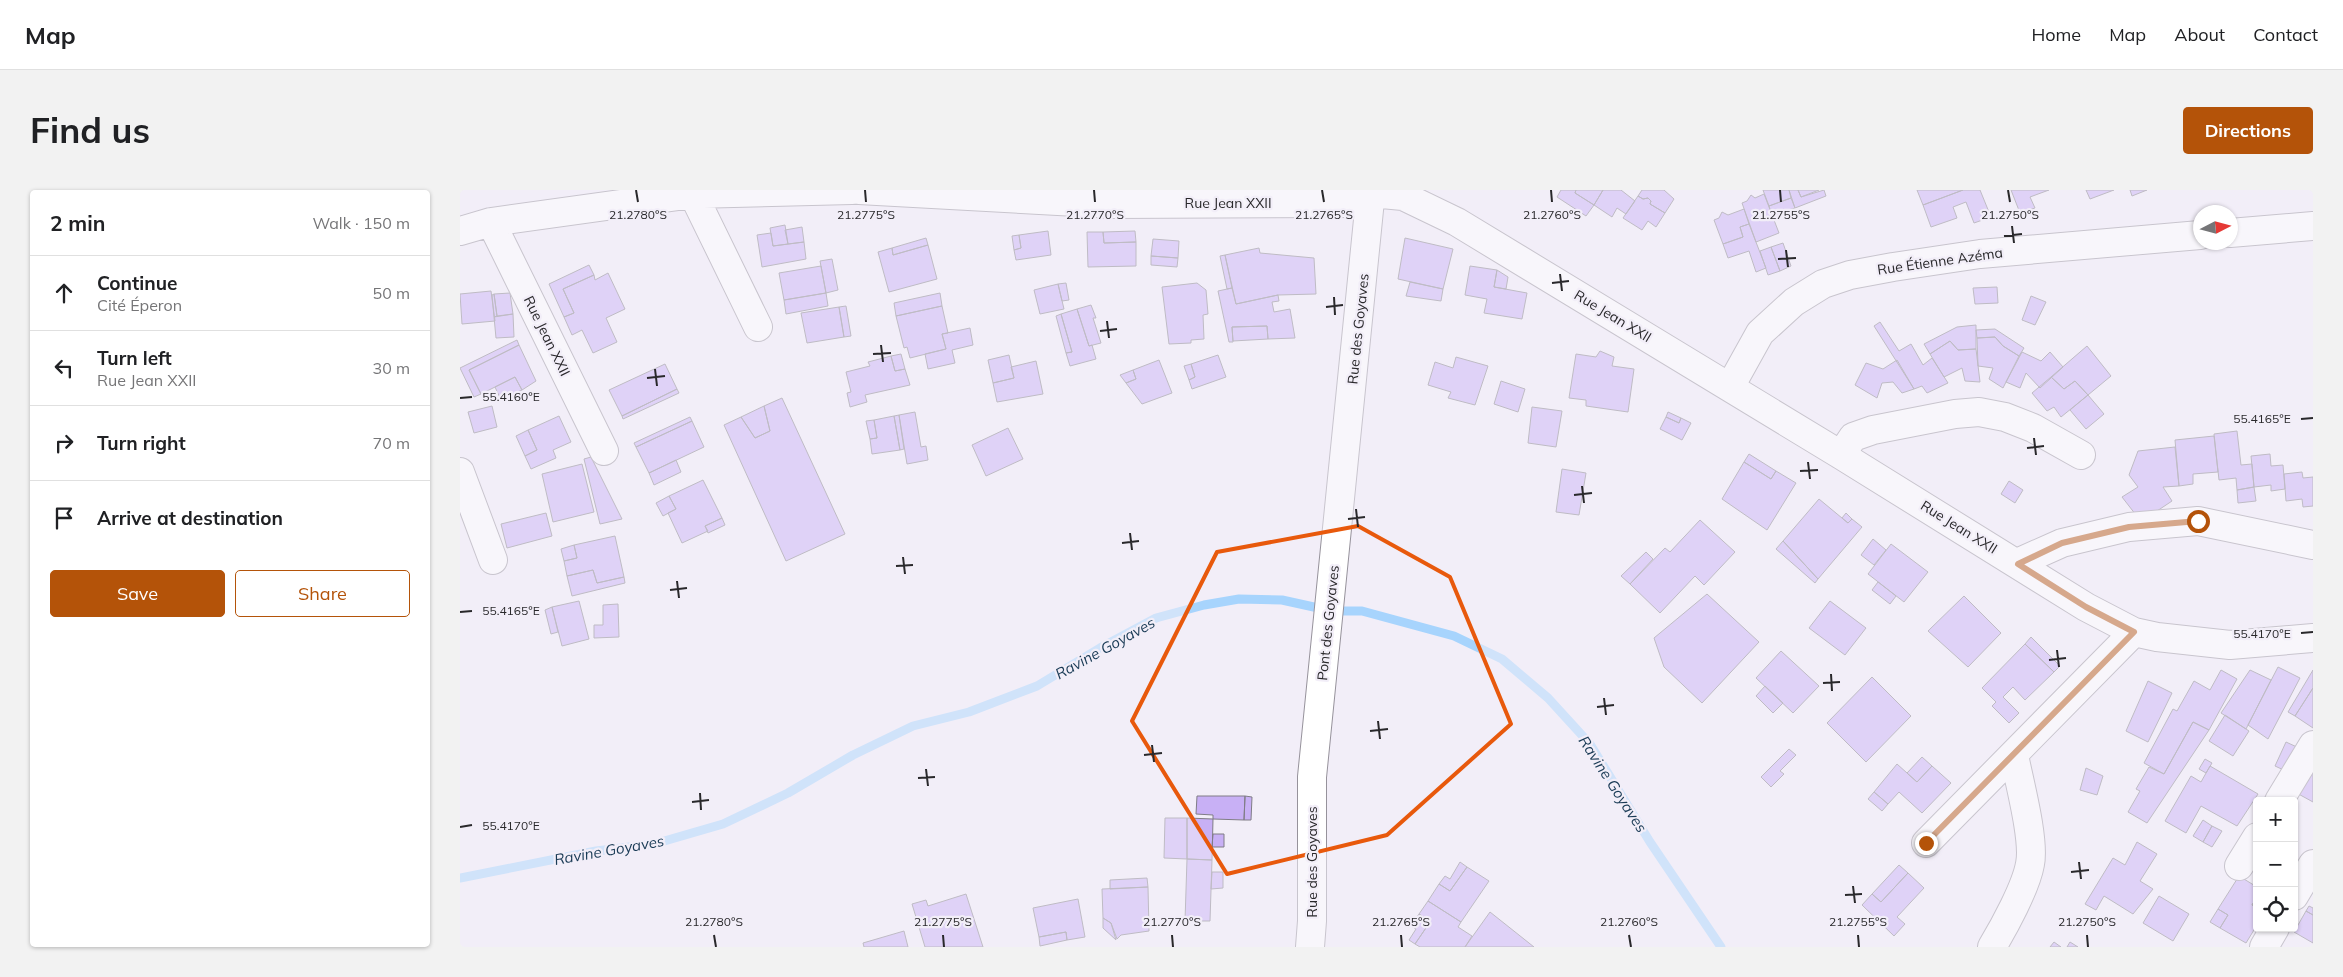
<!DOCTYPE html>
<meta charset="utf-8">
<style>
:root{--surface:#fff;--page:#f2f2f2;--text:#202124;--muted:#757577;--line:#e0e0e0;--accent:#b45309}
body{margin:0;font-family:Mulish,sans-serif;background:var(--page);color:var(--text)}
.controls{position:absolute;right:15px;bottom:15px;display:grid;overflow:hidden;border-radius:5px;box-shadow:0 1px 4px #0004}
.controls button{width:45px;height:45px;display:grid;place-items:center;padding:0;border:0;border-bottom:1px solid var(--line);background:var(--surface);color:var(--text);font:25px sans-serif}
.compass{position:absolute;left:1733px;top:15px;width:45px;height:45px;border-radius:50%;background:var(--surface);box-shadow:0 1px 4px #0004;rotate:84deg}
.stop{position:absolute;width:15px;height:15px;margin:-11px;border:4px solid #b45309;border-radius:50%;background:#fff}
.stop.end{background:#b45309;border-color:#fff;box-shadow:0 1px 5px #0008}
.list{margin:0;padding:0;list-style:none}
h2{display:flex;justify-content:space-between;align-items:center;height:65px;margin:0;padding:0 20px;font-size:21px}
h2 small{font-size:16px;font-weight:400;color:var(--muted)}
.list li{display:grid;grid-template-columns:32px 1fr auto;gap:15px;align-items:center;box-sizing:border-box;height:75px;padding:0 20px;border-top:1px solid var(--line)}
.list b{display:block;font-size:19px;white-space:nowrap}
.list p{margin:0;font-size:16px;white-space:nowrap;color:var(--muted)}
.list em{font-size:16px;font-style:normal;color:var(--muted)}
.actions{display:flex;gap:10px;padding:15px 20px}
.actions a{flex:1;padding:11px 0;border:1px solid var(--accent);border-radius:5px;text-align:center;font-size:18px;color:var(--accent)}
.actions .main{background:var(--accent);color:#fff}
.icon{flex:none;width:28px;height:28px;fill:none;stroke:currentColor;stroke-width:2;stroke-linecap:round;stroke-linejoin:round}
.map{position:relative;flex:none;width:1853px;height:757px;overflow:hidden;border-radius:5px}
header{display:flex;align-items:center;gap:30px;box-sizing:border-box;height:70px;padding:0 25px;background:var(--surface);border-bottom:1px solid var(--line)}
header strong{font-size:24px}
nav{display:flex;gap:28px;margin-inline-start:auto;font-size:18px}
.intro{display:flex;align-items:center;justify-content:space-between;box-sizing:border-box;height:120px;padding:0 30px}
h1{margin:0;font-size:35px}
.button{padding:12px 22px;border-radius:5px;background:var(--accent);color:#fff;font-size:18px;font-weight:700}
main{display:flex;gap:30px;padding:0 30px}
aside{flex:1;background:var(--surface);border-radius:5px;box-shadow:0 1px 4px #0004}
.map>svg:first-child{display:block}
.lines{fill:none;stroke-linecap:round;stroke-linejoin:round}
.stream{stroke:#a7d4fd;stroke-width:9}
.building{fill:#c8b0f5;stroke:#807d86}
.minor-casing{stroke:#96929b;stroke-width:30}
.minor{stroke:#fff;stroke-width:28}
.route{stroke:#b45309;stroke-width:6}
.marked{fill:none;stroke:#e8590c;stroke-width:4;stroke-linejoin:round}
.ticks{fill:none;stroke:#29282b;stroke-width:2}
.labels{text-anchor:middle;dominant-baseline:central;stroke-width:4.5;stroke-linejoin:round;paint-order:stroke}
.street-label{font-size:14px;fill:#29282b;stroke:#f2eef8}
.water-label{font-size:15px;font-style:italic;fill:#193a55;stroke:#f2eef8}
.ticks-label{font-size:12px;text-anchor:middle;fill:#29282b;stroke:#f2eef8;stroke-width:4.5;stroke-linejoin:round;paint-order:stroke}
</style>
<header>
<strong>Map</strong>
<nav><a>Home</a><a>Map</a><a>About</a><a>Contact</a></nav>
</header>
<div class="intro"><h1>Find us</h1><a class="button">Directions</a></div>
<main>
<aside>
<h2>2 min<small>Walk · 150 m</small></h2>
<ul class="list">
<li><svg class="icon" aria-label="ahead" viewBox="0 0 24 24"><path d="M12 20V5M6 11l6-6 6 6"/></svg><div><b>Continue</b><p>Cité Éperon</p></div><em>50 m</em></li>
<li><svg class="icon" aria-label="left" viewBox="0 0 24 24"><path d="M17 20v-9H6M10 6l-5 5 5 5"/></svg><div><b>Turn left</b><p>Rue Jean XXII</p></div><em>30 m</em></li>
<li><svg class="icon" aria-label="right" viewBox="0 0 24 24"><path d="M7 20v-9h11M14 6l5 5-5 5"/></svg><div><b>Turn right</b></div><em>70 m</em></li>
<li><svg class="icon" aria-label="arrive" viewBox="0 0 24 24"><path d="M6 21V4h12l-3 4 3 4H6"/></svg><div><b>Arrive at destination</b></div></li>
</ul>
<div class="actions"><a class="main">Save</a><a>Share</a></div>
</aside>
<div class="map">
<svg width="1853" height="757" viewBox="0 0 1853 757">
<rect width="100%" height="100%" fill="#f2eef8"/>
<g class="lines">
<path class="stream" d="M0,688L136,661L194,654L263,634L328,603L393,565L453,536L509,522L577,496L640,458L696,428L744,415L779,409L822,410L872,421H902L994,446L1042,469L1088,508L1130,554L1190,652L1261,757"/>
</g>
<path class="building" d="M1101,0H1116L1115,3L1134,15L1126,26L1097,7Z
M1116,0H1143L1134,15L1115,3Z
M1143,0H1161L1175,11L1166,24L1157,18L1152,27L1134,15Z
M1182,0H1204L1214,9L1205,23L1190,14L1191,11L1188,8L1183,9L1178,6Z
M1303,0H1329L1331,8L1309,16Z
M1329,0H1338L1341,7L1364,0L1366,6L1335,18Z
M1338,0H1359L1341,7Z
M1457,0H1503L1463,15Z
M1503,0H1520L1531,27L1514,33L1506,12L1493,17L1497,28L1471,37L1463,15Z
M1551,0H1589L1570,7L1575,18L1560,23Z
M1626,0H1654L1630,9Z
M1670,0H1687L1672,6Z
M1304,4L1319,43L1296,52L1282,13L1287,11L1291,5L1295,8Z
M1178,6L1183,9L1188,8L1191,11L1190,14L1205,23L1196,37L1188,31L1182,40L1163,28Z
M1331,8L1335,18L1312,26L1309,16Z
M1284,19L1289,34L1280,37L1283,47L1263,54L1254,30L1259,28L1262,22L1268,25Z
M1289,34L1306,78L1296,82L1289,61L1268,68L1263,54L1283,47L1280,37Z
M325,35L328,54L313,56L310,38Z
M342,37L344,52L328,54L325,40Z
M588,41L591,65L556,70L554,60L561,58L559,45Z
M675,41L676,52L644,53L643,42Z
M627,42H643L644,53L676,52V76L628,77Z
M311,43L313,56L344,52L346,69L302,77L297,45Z
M559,45L561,58L554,60L552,46Z
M466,48L468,55L433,65L432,58Z
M945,48L993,59L983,99L938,89Z
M693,49L719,51L718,68L691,66Z
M1323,53L1331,76L1320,81L1311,57Z
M468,55L477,89L429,102L418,62L432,58L433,65Z
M1311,57L1320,81L1308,85L1300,61Z
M799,58L800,63L854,68L856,104L818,105L776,114L765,65Z
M765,65L772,98L767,99L760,66Z
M691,66L718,68L717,77L691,75Z
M372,69L378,100L366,103L360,71Z
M129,75L134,85L103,99L114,123L104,127L89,94Z
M361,76L366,103L324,110L319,83Z
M1010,76L1037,80L1034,97L1067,103L1062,129L1024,123L1027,109L1005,105Z
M1037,80L1048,87L1046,99L1034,97Z
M148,83L165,119L146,128L157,152L133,163L122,140L112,145L104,127L114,123L103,99L134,85L135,90Z
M950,92L983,99L981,111L946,106Z
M606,93L609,110L602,111L598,94Z
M737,93L746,100L748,124L743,125L744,149L731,150V153L709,154L702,97Z
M598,94L604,119L580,124L574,100Z
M1537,97L1538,113L1515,114L1513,98Z
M772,98L776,114L818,105L819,111L812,112L814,122L830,119L835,148L808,149L807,136L772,137L773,152H769L758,101Z
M31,101L35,131L2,134L0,104Z
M50,103L53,124L37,126L34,104Z
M366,103L368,116L326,124L324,110Z
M480,103L482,116L436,126L434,113Z
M34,104L37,126L34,127L32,105Z
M1571,106L1586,112L1575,135L1562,130Z
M631,115L636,128H633L641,153L629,156L617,119Z
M386,116L391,146L384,147L379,117Z
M482,116L488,143L482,144L486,159L450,168L447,157L444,158L436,126Z
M379,117L384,147L347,153L341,123Z
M617,119L629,156L632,155L636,169L610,176L606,163L612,162L601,124Z
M53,124L54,147L36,148L34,127Z
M601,124L612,162L606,163L596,126Z
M1420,132L1439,161L1451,154L1463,175L1472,168L1488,193L1467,203L1462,196L1454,199L1414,136Z
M1516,135V159L1498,160L1490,151L1470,164L1464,154L1497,137Z
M807,136L808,149L773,151L772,137Z
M510,138L513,155L492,160L495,173L468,179L465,164L486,159L482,144Z
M1535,139L1564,158L1559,166L1543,156L1535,147L1517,148L1516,140Z
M1535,147L1543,156L1559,166L1543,198L1529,189L1533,178L1518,176L1517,148Z
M57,150L59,155L9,180L21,204L14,207L0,178Z
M1490,151L1498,160L1516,159L1520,192L1505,191L1502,178L1484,187L1470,164Z
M59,155L76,191L62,200L55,187L21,204L9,180Z
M1627,156L1651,186L1628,205L1615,191L1604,199L1591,187Z
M1140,161L1154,167L1152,176L1174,179L1168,222L1126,216V210L1109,208L1116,164L1136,167Z
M1562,162L1581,171L1590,162L1603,177L1580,198L1566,183L1560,198L1546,192Z
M441,164L445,179L435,181L431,166Z
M549,165L554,188L533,193L528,170Z
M758,165L766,187L732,199L729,190L735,187L731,174Z
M431,166L435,181L445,179L450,195L405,205L407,212L390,217L387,203L391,202L386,182L410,176L408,172Z
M996,167L1028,176L1015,215L988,208L991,202L968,195L975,172L993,178Z
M699,170L712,203L682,214L666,193L676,189L673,180Z
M1437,170L1454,199L1442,203L1433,192L1422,193L1417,208L1395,195L1406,173L1423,179Z
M576,171L583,204L537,212L533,193L554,188L551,177Z
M205,174L217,199L162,226L149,200Z
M731,174L735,187L729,190L724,176Z
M673,180L676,189L666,193L660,185Z
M55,187L62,200L41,210L35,197Z
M1591,187L1604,199L1615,191L1628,205L1601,227L1594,217L1587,221L1572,203Z
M1041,191L1065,199L1058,222L1034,214Z
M217,199L219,203L163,229L162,226Z
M1628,205L1644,224L1626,239L1610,220Z
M322,208L385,344L326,371L264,235L281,227L295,248L310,241L304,216Z
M32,216L37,237L14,243L8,222Z
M304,216L310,241L295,248L281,227Z
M1072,217L1102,221L1096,257L1068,253Z
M455,222L461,257L466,256L468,270L447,274L439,225Z
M1208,222L1221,228L1219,233L1206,227Z
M439,225L444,259L440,260L434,226Z
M99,226L111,252L93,260L96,268L71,279L65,266L77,260L68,240Z
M434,226L440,260L412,264L410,249L417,248L414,230Z
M230,227L232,231L176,257L174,253Z
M1206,227L1219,233L1221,228L1231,233L1222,250L1200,239Z
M414,230L417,248L410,249L406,231Z
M232,231L244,257L189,283L176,257Z
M548,238L563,269L526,286L512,255Z
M68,240L77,260L65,266L56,246Z
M1777,241L1781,275L1792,274L1794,297L1777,300L1776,288L1759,290L1754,244Z
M1754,246L1758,282L1733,284V294L1719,296L1715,250Z
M1715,257L1719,296L1703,297L1712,311L1697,321L1676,325L1662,307L1678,297L1669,285L1678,261Z
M1289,264L1316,281L1311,289L1284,272Z
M1810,264L1811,276L1823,275L1825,299L1811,301V295L1794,297L1791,266Z
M131,267L162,329L140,334L124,269Z
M216,270L221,282L194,295L189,283Z
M1284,272L1311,289L1316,281L1336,293L1307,340L1262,309Z
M122,274L134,322L93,332L82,284Z
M1102,279L1126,283L1119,325L1096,322Z
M1842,282L1843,288L1853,287V316L1843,317L1842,309L1826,311L1824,284Z
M243,290L262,328L245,336L248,341L222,353L208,323L216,319L209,306Z
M1549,291L1563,300L1555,313L1541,304Z
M1794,297L1796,311L1778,313L1777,300Z
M209,306L216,319L203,326L196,313Z
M1359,309L1388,333L1392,329L1402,337L1358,389L1323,351Z
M86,323L92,346L47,358L41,334Z
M1386,323L1392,329L1388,333L1382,328Z
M262,328L265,335L248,343L245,336Z
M1240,330L1275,362L1244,395L1235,386L1200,423L1170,394L1205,358L1210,362Z
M155,346L164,387L137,393L133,380L107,386L104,371L117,368L114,355Z
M1413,349L1426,360L1414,375L1401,365Z
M1323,351L1358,389L1355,393L1316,359Z
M1431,354L1468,382L1444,412L1408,384Z
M114,355L117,368L104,371L101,359Z
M1186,362L1193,369L1170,394L1161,386Z
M133,380L137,393L164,387L165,393L112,406L107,386Z
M1418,392L1436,406L1430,414L1412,400Z
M1247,404L1299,452L1242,513L1204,477L1194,448Z
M1504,406L1541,443L1508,477L1468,441Z
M119,411L129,449L102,456L92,417Z
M1370,411L1406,438L1385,465L1349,438Z
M158,414L159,447L134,448V435H143V415Z
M92,417L98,442L91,444L85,420Z
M1571,447L1600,476L1594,482L1565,454Z
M1565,454L1594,482L1565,510L1553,497L1543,507L1559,523L1549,533L1532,516L1536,512L1522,498Z
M1321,461L1359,496L1333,523L1296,488Z
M1818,477L1840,488L1808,549L1788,535Z
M1761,480L1777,489L1749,540L1733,532L1704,584L1684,573L1713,519L1717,521L1734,491L1750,500Z
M1790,480L1811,490L1786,539L1761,523Z
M1853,480V498L1835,526L1828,522Z
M1412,487L1451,526L1406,572L1367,533Z
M1688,491L1712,503L1688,552L1666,541Z
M1305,496L1323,513L1313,523L1296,506Z
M1853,498V538L1835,526Z
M1765,525L1789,541L1773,566L1749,551Z
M1733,532L1749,540L1687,633L1668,622L1680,601L1676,599L1689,577L1704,584Z
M1826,552L1839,558L1828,582L1815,576Z
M1329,559L1336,565L1320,581L1324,584L1311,597L1301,587Z
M1462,567L1472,576L1457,592L1447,583Z
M1745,569L1752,573L1746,583L1739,579Z
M1437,574L1457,592L1472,576L1491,593L1462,623L1439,602L1428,614L1414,602Z
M1750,576L1798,604L1777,636L1741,616L1726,643L1705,631L1731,586L1741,592Z
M1626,578L1643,586L1637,605L1620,600Z
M1853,579V612L1833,601Z
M1414,602L1428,614L1422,621L1408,609Z
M737,606H785L784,630L753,629V625L736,624Z
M785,606L792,607L791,630H784Z
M705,628H727V669L704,668Z
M727,628L753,629L752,670L727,669Z
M1743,630L1752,636L1743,652L1733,646Z
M1752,636L1762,641L1752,657L1743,652Z
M753,644H764V657H752Z
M1677,652L1697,664L1680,691L1693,699L1673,724L1644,706L1636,720L1625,714L1653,668L1665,675Z
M727,669L752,670L750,731H725Z
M1000,672L1007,677L990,701L979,694L985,686L990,689Z
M1439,675L1448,683L1421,712L1412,704Z
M1007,677L1029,691L1001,732L968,711L979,694L990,701Z
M752,682H763V698L751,699Z
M1448,683L1464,698L1437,727L1445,734L1434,746L1402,715L1412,704L1421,712Z
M1779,686L1797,697V707L1792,715L1797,717V735L1786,753L1760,738L1768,725L1758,719Z
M687,688L688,697L650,699V690Z
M688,697L689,741L661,745L657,749L651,733L643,728L642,699Z
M506,704L523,757H465L452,714L466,710L468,716Z
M1699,706L1729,724L1713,751L1683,733Z
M1797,707V717L1792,715Z
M618,709L625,747L607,750L606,742L579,747L573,718Z
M968,711L1001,732L998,737L1012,746L1005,757H960L955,754L970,732L959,724Z
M1849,716L1853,718V725L1846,721Z
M1758,719L1768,725L1760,738L1750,732Z
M1846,721L1853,725V753L1834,742Z
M1030,722L1074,757H1005Z
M959,724L970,732L955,754L949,750L956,739L951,736Z
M643,728L651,733L656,750L643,738Z
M444,741L448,757H404L403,753Z
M606,742L607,750L580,756L579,747Z
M1594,752L1601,757H1590Z
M1610,752L1618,757H1607Z"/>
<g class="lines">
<g class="minor-casing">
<path id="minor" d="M399,0L653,14L891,13L911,3L943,6L997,32L1381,265L1626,417L1674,442L1697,447L1770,455L1853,448
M233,4L298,137
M31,32L144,261
M0,41L31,32L233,4L392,0
M1770,43L1853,36
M1270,197L1300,143L1334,112L1363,94L1390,85L1433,77L1520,64L1740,45
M1381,265L1393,247L1413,240L1495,224L1519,222L1545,227L1573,238L1621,265
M0,282L33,370
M1557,373L1602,353L1669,337L1738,331L1853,355
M1819,611L1853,555
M1466,653L1674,442
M1779,676L1797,647
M1834,706L1853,674
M850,757L852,731V587L911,0
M1532,757C1544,737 1566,697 1570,674C1575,650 1559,591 1554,565
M1804,757L1815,738"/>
</g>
<use href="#minor" class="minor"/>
</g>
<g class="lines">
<path class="route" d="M1466,653L1674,442L1626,417L1558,374L1602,353L1669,337L1738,331"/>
</g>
<path d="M0 0H1853V757H0ZM898,336L990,387L1051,534L927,645L767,684L672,531L757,362Z" fill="#f2eef8" fill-opacity=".55" fill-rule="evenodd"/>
<path class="marked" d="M898,336L990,387L1051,534L927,645L767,684L672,531L757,362Z"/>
<path class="ticks" d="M176,0L178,12M405,0L406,12M634,0L635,12M862,0L864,12M1091,0L1092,12M1320,0L1321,12M1548,0L1550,12M1552,36L1554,53M1544,46L1562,44M1326,60L1328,77M1318,69L1336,68M1100,84L1102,101M1092,93L1109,91M874,107L875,125M866,117L883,115M647,131L649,148M640,141L657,139M421,155L423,172M413,164L431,163M195,179L197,196M187,188L205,186M0,208L12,207M1841,229L1853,228M1574,248L1576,265M1567,258L1584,256M1348,272L1350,289M1340,281L1358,280M1122,296L1124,313M1114,305L1132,303M896,319L898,337M888,329L905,327M670,343L672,360M662,353L679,351M443,367L445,384M436,376L453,375M217,391L219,408M210,400L227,398M0,422L12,421M1841,443L1853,442M1597,460L1599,477M1589,470L1606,468M1371,484L1372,501M1363,493L1380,492M1144,508L1146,525M1137,517L1154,515M918,531L920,549M910,541L928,539M692,555L694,572M684,565L702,563M466,579L468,596M458,588L475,587M240,603L241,620M232,612L249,610M0,637L12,635M1619,672L1621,689M1611,682L1629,680M1393,696L1395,713M1385,705L1402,704M254,745L256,757M483,745L484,757M712,745L713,757M941,745L942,757M1169,745L1171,757M1398,745L1399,757M1627,745L1628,757"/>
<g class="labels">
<g class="street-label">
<text x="768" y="13">Rue Jean XXII</text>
<text transform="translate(1480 71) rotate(-8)">Rue Étienne Azéma</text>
<text transform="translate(1153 126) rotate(31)">Rue Jean XXII</text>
<text transform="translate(898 139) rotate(-84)">Rue des Goyaves</text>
<text transform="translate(87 146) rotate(64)">Rue Jean XXII</text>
<text transform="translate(1499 337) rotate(32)">Rue Jean XXII</text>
<text transform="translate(868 433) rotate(-84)">Pont des Goyaves</text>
<text transform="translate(852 672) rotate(-90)">Rue des Goyaves</text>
</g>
<g class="water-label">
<text transform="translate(645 458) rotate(-29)">Ravine Goyaves</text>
<text transform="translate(1153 594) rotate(57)">Ravine Goyaves</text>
<text transform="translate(149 660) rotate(-10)">Ravine Goyaves</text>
</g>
</g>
<g class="ticks-label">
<text x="178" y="29">21.2780°S</text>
<text x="406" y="29">21.2775°S</text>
<text x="635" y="29">21.2770°S</text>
<text x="864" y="29">21.2765°S</text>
<text x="1092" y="29">21.2760°S</text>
<text x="1321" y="29">21.2755°S</text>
<text x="1550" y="29">21.2750°S</text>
<text x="51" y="211">55.4160°E</text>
<text x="1802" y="233">55.4165°E</text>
<text x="51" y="425">55.4165°E</text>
<text x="1802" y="448">55.4170°E</text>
<text x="51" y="640">55.4170°E</text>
<text x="254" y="736">21.2780°S</text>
<text x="483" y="736">21.2775°S</text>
<text x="712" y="736">21.2770°S</text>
<text x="941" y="736">21.2765°S</text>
<text x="1169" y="736">21.2760°S</text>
<text x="1398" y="736">21.2755°S</text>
<text x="1627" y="736">21.2750°S</text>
</g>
</svg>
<div class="controls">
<button>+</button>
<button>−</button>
<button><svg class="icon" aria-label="locate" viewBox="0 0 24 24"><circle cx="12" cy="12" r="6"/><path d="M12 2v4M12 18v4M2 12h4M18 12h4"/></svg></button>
</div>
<svg class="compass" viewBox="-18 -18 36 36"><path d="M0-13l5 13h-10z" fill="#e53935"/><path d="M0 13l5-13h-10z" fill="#757577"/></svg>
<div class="stop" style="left:1738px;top:331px"></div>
<div class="stop end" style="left:1466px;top:653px"></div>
</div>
</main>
